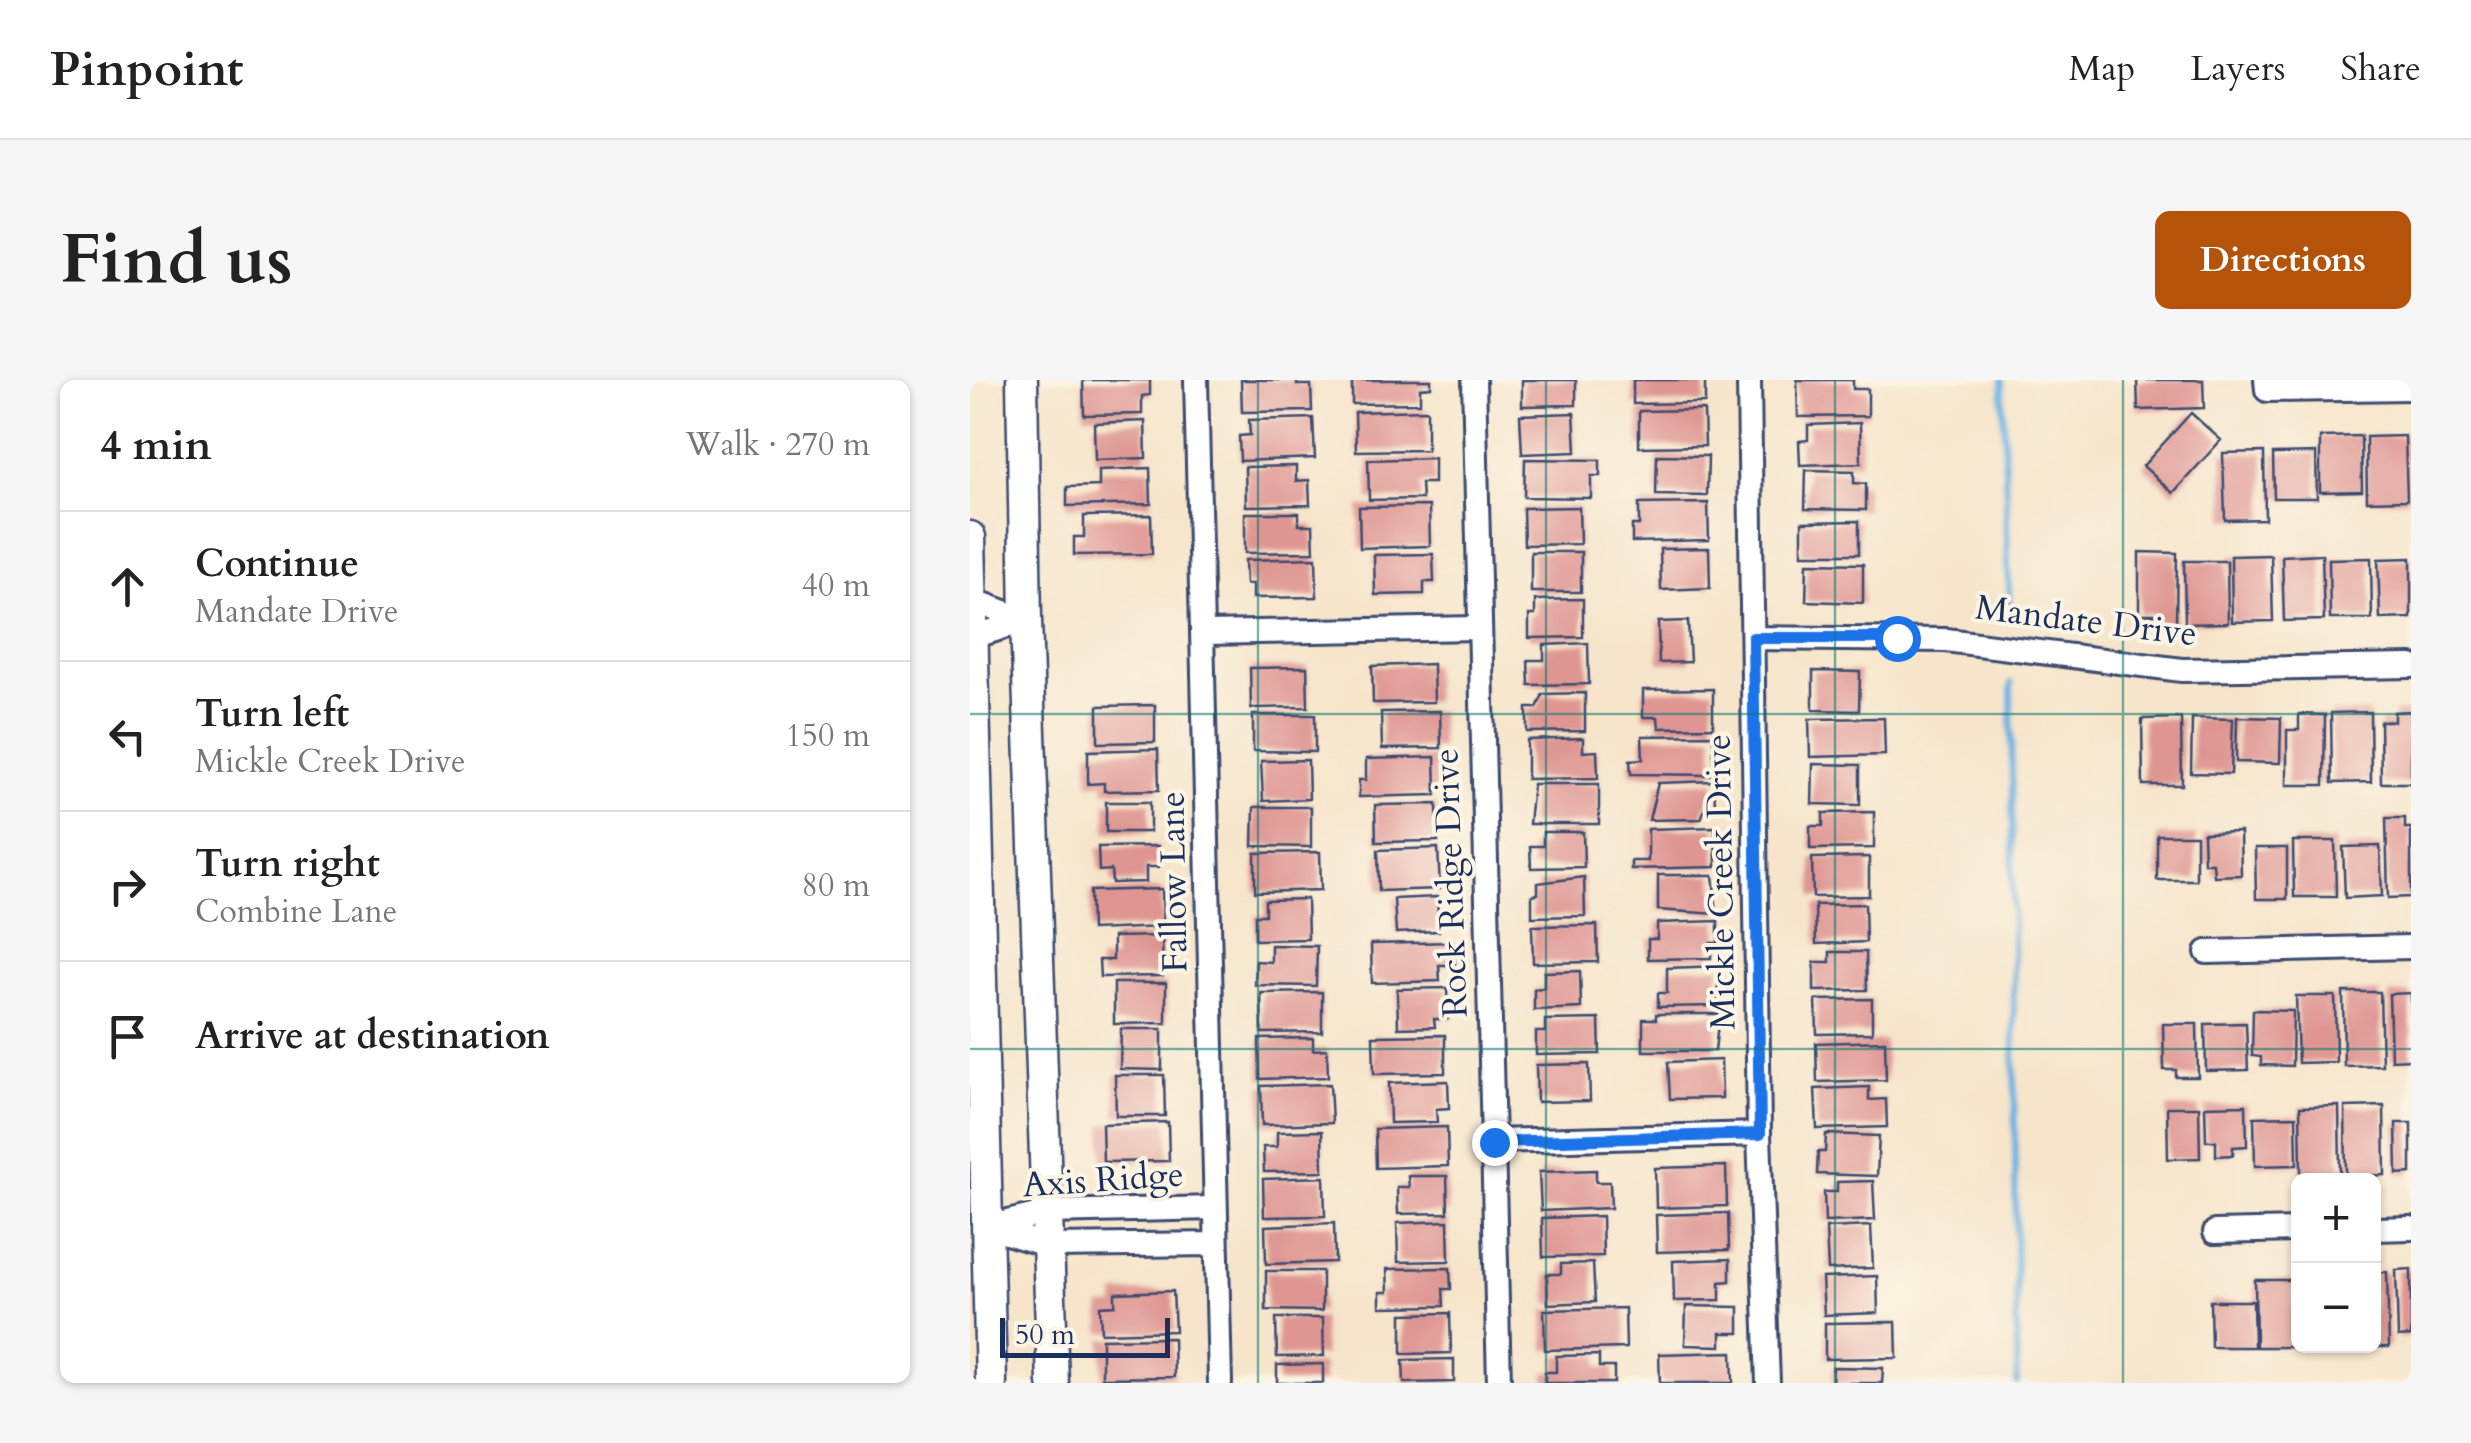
<!DOCTYPE html>
<meta charset="utf-8">
<style>
:root{--surface:#fff;--page:#f6f6f6;--text:#222;--muted:#767676;--line:#e0e0e0;--accent:#b45309}
body{margin:0;font-family:Cardo,serif;background:var(--page);color:var(--text)}
.controls{position:absolute;right:30px;bottom:30px;display:grid;overflow:hidden;border-radius:15px;box-shadow:0 2px 8px #0004}
.controls button{width:90px;height:90px;display:grid;place-items:center;padding:0;border:0;border-bottom:2px solid var(--line);background:var(--surface);color:var(--text);font:50px sans-serif}
.scale{position:absolute;left:30px;bottom:25px;width:170px;box-sizing:border-box;padding-left:10px;border:5px solid #1b2f5e;border-top:0;font-size:28px;line-height:35px;white-space:nowrap;color:#1b2f5e;-webkit-text-stroke:8px #fcf5e5;paint-order:stroke}
.stop{position:absolute;width:30px;height:30px;margin:-22px;border:8px solid #1a73e8;border-radius:50%;background:#fff}
.stop.end{background:#1a73e8;border-color:#fff;box-shadow:0 2px 10px #0008}
.list{margin:0;padding:0;list-style:none}
h2{display:flex;justify-content:space-between;align-items:center;height:130px;margin:0;padding:0 40px;font-size:42px}
h2 small{font-size:32px;font-weight:400;color:var(--muted)}
.list li{display:grid;grid-template-columns:65px 1fr auto;gap:30px;align-items:center;box-sizing:border-box;height:150px;padding:0 40px;border-top:2px solid var(--line)}
.list b{display:block;font-size:38px;white-space:nowrap}
.list p{margin:0;font-size:32px;white-space:nowrap;color:var(--muted)}
.list em{font-size:32px;font-style:normal;color:var(--muted)}
.icon{flex:none;width:55px;height:55px;fill:none;stroke:currentColor;stroke-width:2;stroke-linecap:round;stroke-linejoin:round}
.map{position:relative;flex:none;width:1441px;height:1003px;overflow:hidden;border-radius:15px}
header{display:flex;align-items:center;gap:60px;box-sizing:border-box;height:140px;padding:0 50px;background:var(--surface);border-bottom:2px solid var(--line)}
header strong{font-size:48px}
nav{display:flex;gap:55px;margin-inline-start:auto;font-size:35px}
.intro{display:flex;align-items:center;justify-content:space-between;box-sizing:border-box;height:240px;padding:0 60px}
h1{margin:0;font-size:70px}
.button{padding:25px 45px;border-radius:15px;background:var(--accent);color:#fff;font-size:35px;font-weight:700}
main{display:flex;gap:60px;padding:0 60px}
aside{flex:1;background:var(--surface);border-radius:15px;box-shadow:0 2px 8px #0004}
.map>svg:first-child{display:block}
.lines{fill:none;stroke-linecap:round;stroke-linejoin:round}
.stream{stroke:#6bb1e2;stroke-width:6}
.building{fill:#df9693}
.minor-casing{stroke:#3c4a6e;stroke-width:28}
.major-casing{stroke:#3c4a6e;stroke-width:35}
.minor{stroke:#fff;stroke-width:22}
.major{stroke:#fff;stroke-width:30}
.route{stroke:#1a73e8;stroke-width:12}
.grid{fill:none;stroke:#0f766e;stroke-width:2.5;stroke-opacity:0.55}
.labels{text-anchor:middle;dominant-baseline:central;stroke-width:8;stroke-linejoin:round;paint-order:stroke}
.street-label{font-size:35px;fill:#1b2f5e;stroke:#fcf5e5}
</style>
<header>
<strong>Pinpoint</strong>
<nav><a>Map</a><a>Layers</a><a>Share</a></nav>
</header>
<div class="intro"><h1>Find us</h1><a class="button">Directions</a></div>
<main>
<aside>
<h2>4 min<small>Walk · 270 m</small></h2>
<ul class="list">
<li><svg class="icon" aria-label="ahead" viewBox="0 0 24 24"><path d="M12 20V5M6 11l6-6 6 6"/></svg><div><b>Continue</b><p>Mandate Drive</p></div><em>40 m</em></li>
<li><svg class="icon" aria-label="left" viewBox="0 0 24 24"><path d="M17 20v-9H6M10 6l-5 5 5 5"/></svg><div><b>Turn left</b><p>Mickle Creek Drive</p></div><em>150 m</em></li>
<li><svg class="icon" aria-label="right" viewBox="0 0 24 24"><path d="M7 20v-9h11M14 6l5 5-5 5"/></svg><div><b>Turn right</b><p>Combine Lane</p></div><em>80 m</em></li>
<li><svg class="icon" aria-label="arrive" viewBox="0 0 24 24"><path d="M6 21V4h12l-3 4 3 4H6"/></svg><div><b>Arrive at destination</b></div></li>
</ul>
</aside>
<div class="map">
<svg width="1441" height="1003" viewBox="0 0 1441 1003">
<rect width="100%" height="100%" fill="#fcf5e5"/>
<filter id="ink" filterUnits="userSpaceOnUse"><feTurbulence type="fractalNoise" baseFrequency=".01" numOctaves="2"/><feDisplacementMap in="SourceGraphic" scale="20" xChannelSelector="R" yChannelSelector="G"/><feConvolveMatrix kernelMatrix="1 2 1 2 8 2 1 2 1" color-interpolation-filters="sRGB"/></filter>
<filter id="wash" filterUnits="userSpaceOnUse"><feTurbulence type="fractalNoise" baseFrequency=".0048" numOctaves="4" result="noise"/><feDisplacementMap in="SourceGraphic" scale="40" xChannelSelector="R" yChannelSelector="G"/><feGaussianBlur stdDeviation="2.25" result="paint"/><feColorMatrix in="noise" values="0 0 0 0 0 0 0 0 0 0 0 0 0 0 0 0 0 1.4 0 .05"/><feComposite in="paint" operator="in"/></filter>
<g filter="url(#wash)">
<rect width="100%" height="100%" fill="#f6e5cb"/>
<g class="lines">
<path class="stream" d="M1032,0L1040,239
M1041,303L1047,1003"/>
</g>
<g id="blocks">
<path class="building" d="M113,0H180V15L172,16V34L114,35Z
M271,0H327V5H341L342,31L272,32Z
M382,0H461V7L450,8V23L382,24Z
M552,0H606V25L552,26Z
M663,0H735V23L663,24Z
M827,0H883V9H898V36L828,37Z
M1167,0H1233L1234,28L1168,30Z
M457,30V70L386,71L385,32Z
M734,30L735,66L669,67V31Z
M604,33L606,72L552,74L550,35Z
M1221,33L1251,60L1203,113L1173,86Z
M343,38L345,78L270,81L269,56L280,55L279,40Z
M175,41L176,78L125,80L124,43Z
M890,43L891,83L830,85L829,61L838,60V45Z
M1391,56L1392,111L1350,112V57Z
M1435,56L1437,120L1397,121L1396,57Z
M1294,72L1295,139L1255,140L1253,73Z
M1346,73L1347,118H1304L1303,74Z
M687,75L738,76L737,116L686,115Z
M464,78V103H451L452,119L399,120L398,80Z
M555,79L630,80V96H621V118L554,117Z
M326,86V101L339,100L340,125L276,126L275,87Z
M180,88L181,124L97,126V107L129,106V90Z
M836,90L884,91V103L896,104V130L835,129Z
M738,123L739,160L662,162V145H669V124Z
M459,126L460,166L390,168L389,127Z
M609,127L610,164L554,165L553,128Z
M275,133H329V145H343L344,172L275,173Z
M181,135L182,174L104,175V157H114V136Z
M889,141V174H832V142Z
M739,168L740,208L691,210L690,169Z
M561,172H611V212H561Z
M1169,172L1207,173L1206,243H1183L1184,234H1169Z
M463,174L464,202H454V214L405,215L404,175Z
M1352,174L1354,240L1314,241L1312,176Z
M1301,175L1303,241L1262,242L1261,176Z
M346,178L347,217L283,218V204H276L275,180Z
M1401,178L1402,239H1360L1359,179Z
M1441,178V238L1410,239L1408,179Z
M1214,181H1257L1258,243L1215,244Z
M837,183L893,184V223L836,221Z
M613,219V257L559,258V235H565V220Z
M718,241L720,282L689,283L688,242Z
M618,263L619,304L559,305L558,280H574V265Z
M463,284L464,322L403,323L402,286Z
M337,287L338,327L281,328L280,288Z
M843,291L890,292L889,331L843,330Z
M743,309V347L689,348L688,337H673V310Z
M615,313V351L557,352V328H567L573,314Z
M185,325V362L128,363V326Z
M470,331L471,368L412,369L411,332Z
M1441,331V403H1411L1410,341H1424V332Z
M1400,332L1401,402L1362,403L1361,333Z
M1329,334L1355,335L1354,405H1317V350H1329Z
M283,335H345V372L283,371Z
M1267,337L1311,338L1310,383L1266,382Z
M914,338L915,375L840,377L839,339Z
M1211,338L1212,405H1173L1172,339Z
M1222,338L1263,339L1261,394L1221,393Z
M743,355L744,395L661,394L660,380L673,379L672,356Z
M613,358V372L627,371L628,398L557,399V360Z
M188,369L189,410L134,411V403L118,404V371Z
M465,377L466,415L389,417V400H396V379Z
M338,380L339,419L293,421L291,381Z
M843,384L890,385V425L842,424Z
M744,401L745,424H737L731,439L679,440L688,403Z
M563,404H629V444H559Z
M136,422H180V452H136Z
M467,424L468,461L406,462L405,425Z
M284,427H341V467L283,466Z
M904,432V468L840,469V446H853V433Z
M1416,438H1435V448H1441V517L1418,518Z
M745,447L746,487L661,489V481H678V449Z
M573,452H613L614,487L561,488L560,466H573Z
M1270,452L1271,495L1244,496L1243,483H1234L1233,453Z
M1187,455H1226V500H1187Z
M1323,461H1365L1366,517H1324Z
M188,466L189,487H176V502L142,503L141,490L129,491L128,467Z
M1410,466L1412,516L1375,518L1373,467Z
M468,468L470,509L409,511L408,470Z
M1285,468H1317V519H1286Z
M350,472L351,510L285,512V473Z
M899,477V516L843,517L842,478Z
M688,495H743L747,534L688,530Z
M614,497L615,536L562,537V515L568,514V503Z
M192,509L193,547L121,550L120,511Z
M467,517L469,551L426,553L424,519Z
M337,519L338,559L285,560V535H295V520Z
M895,524L896,562L846,564L845,525Z
M748,541V563H741V578L678,579V559H687V543Z
M627,545L628,582L563,583L562,546Z
M192,556L193,596L130,597L129,580H143V557Z
M484,562L485,585H469L470,601L402,603L401,564Z
M301,565L347,566L346,606L285,605L286,581L301,582Z
M860,572H896L897,610L844,611V582H860Z
M750,586L746,626L688,627V613H697V588Z
M610,591L611,628L564,630V609L574,608V592Z
M144,603H196V643L144,644Z
M477,608L478,639H464L465,647L428,648L427,609Z
M352,612V652L292,653L291,613Z
M1373,612H1410L1412,685L1374,686Z
M1441,613V679L1421,680L1419,614Z
M1326,616H1365L1366,682L1328,683Z
M902,619V653L847,654L846,620Z
M1283,630L1323,631L1322,686L1291,685V677L1282,676Z
M686,634H749L745,671H673V639H686Z
M629,639L630,674L566,675V652H575V640Z
M1276,643L1278,690L1236,691L1235,644Z
M1193,644H1227L1228,697H1206V690H1194Z
M151,649H192V690L150,689Z
M475,655V693L404,694L403,656Z
M343,658V670L357,669L358,697L290,699L289,659Z
M915,661L916,700L847,702L846,663Z
M751,680L752,718L700,719L698,682Z
M619,684L620,721L567,722L566,685Z
M145,695H194L195,736H146Z
M478,701L479,728L466,729L467,742L420,743L419,703Z
M360,704L362,743L292,745L291,706Z
M899,707V720L916,719L917,747L847,749L845,709Z
M1276,725L1277,766L1263,767V775L1246,776V761H1236L1235,726Z
M1369,726L1370,793H1331L1330,727Z
M1414,726L1415,795L1376,796L1375,727Z
M1197,727H1229L1230,778L1198,779Z
M1326,736L1327,785L1285,786L1284,737Z
M198,742L199,781L133,782L132,744Z
M1426,743H1441V793L1427,794Z
M477,747L478,786L406,788L405,749Z
M352,751L353,791L294,792L293,767H307V752Z
M856,754L909,756L907,796L847,794L848,772H855Z
M756,786L757,826L686,828L685,788Z
M626,790V802H640L641,828L571,831L569,792Z
M438,796H477L478,833L428,834L427,807H439Z
M354,797L355,836L294,837L293,799Z
M903,801L905,840L855,842L854,812H867V802Z
M758,833L759,870L687,872L686,835Z
M632,836L633,876L573,877L572,838Z
M478,841L479,881L428,882L427,843Z
M364,843L365,882L296,884L295,846Z
M901,846L903,888L858,890L856,848Z
M760,879V901L750,902V920L704,921L703,881Z
M623,883L625,922L578,924L577,894H591V884Z
M480,888L481,909H473L474,926L410,927V912H418L417,889Z
M1441,889V956L1428,957L1426,890Z
M296,891H352V931L296,930Z
M1417,892L1419,967H1404V893Z
M907,896L908,933L854,935L852,898Z
M1285,900H1323L1325,967H1286Z
M203,911L205,951L131,953L130,926L145,925V913Z
M1240,921H1283L1284,967H1241Z
M716,926L769,927V953H751V966L715,965Z
M655,928L656,968L575,970L574,930Z
M480,933L481,973L432,974V934Z
M306,938H353L354,976L307,977Z
M926,942L927,978L855,979V943Z
M203,958L204,997L132,998V959Z
M762,972L763,1003H690L689,974Z
M629,975V987H644V1003H575V992H586V976Z
M484,979V1002L434,1003L433,980Z
M353,984V1003H307V985Z
M863,987L913,988L912,1003H862Z"/>
</g>
</g>
<g filter="url(#ink)">
<use href="#blocks" fill-opacity="0" stroke="#3c4a6e" stroke-width="2.5"/>
<g class="lines">
<g class="minor-casing">
<path id="minor" d="M226,0L250,1003
M504,0L529,1003
M779,0L789,754L798,1003
M1296,0L1297,10L1441,8
M0,219L56,240
M235,253L508,248
M0,258L56,240
M783,258L976,260L1212,290L1441,286
M1237,572L1441,567
M524,761L789,754
M21,846L79,832L245,828
M17,847L80,866L246,864
M1404,849L1441,848
M1245,852L1328,850"/>
</g>
<g class="major-casing">
<path id="major" d="M52,0L56,240L83,1003
M0,157L21,1003"/>
</g>
<use href="#minor" class="minor"/>
<use href="#major" class="major"/>
</g>
</g>
<g class="lines" filter="url(#ink)">
<path class="route" d="M524,762L790,754L783,258H927"/>
</g>
<path class="grid" d="M288,0V1003M576,0V1003M865,0V1003M1153,0V1003M0,334H1441M0,669H1441"/>
<g class="labels">
<g class="street-label">
<text transform="translate(1116 241) rotate(7)">Mandate Drive</text>
<text transform="translate(204 502) rotate(-91)">Fallow Lane</text>
<text transform="translate(751 502) rotate(-91)">Mickle Creek Drive</text>
<text transform="translate(481 503) rotate(-92)">Rock Ridge Drive</text>
<text transform="translate(133 800) rotate(-4)">Axis Ridge</text>
</g>
</g>
</svg>
<div class="controls">
<button>+</button>
<button>−</button>
</div>
<div class="scale">50 m</div>
<div class="stop" style="left:927px;top:258px"></div>
<div class="stop end" style="left:524px;top:762px"></div>
</div>
</main>
